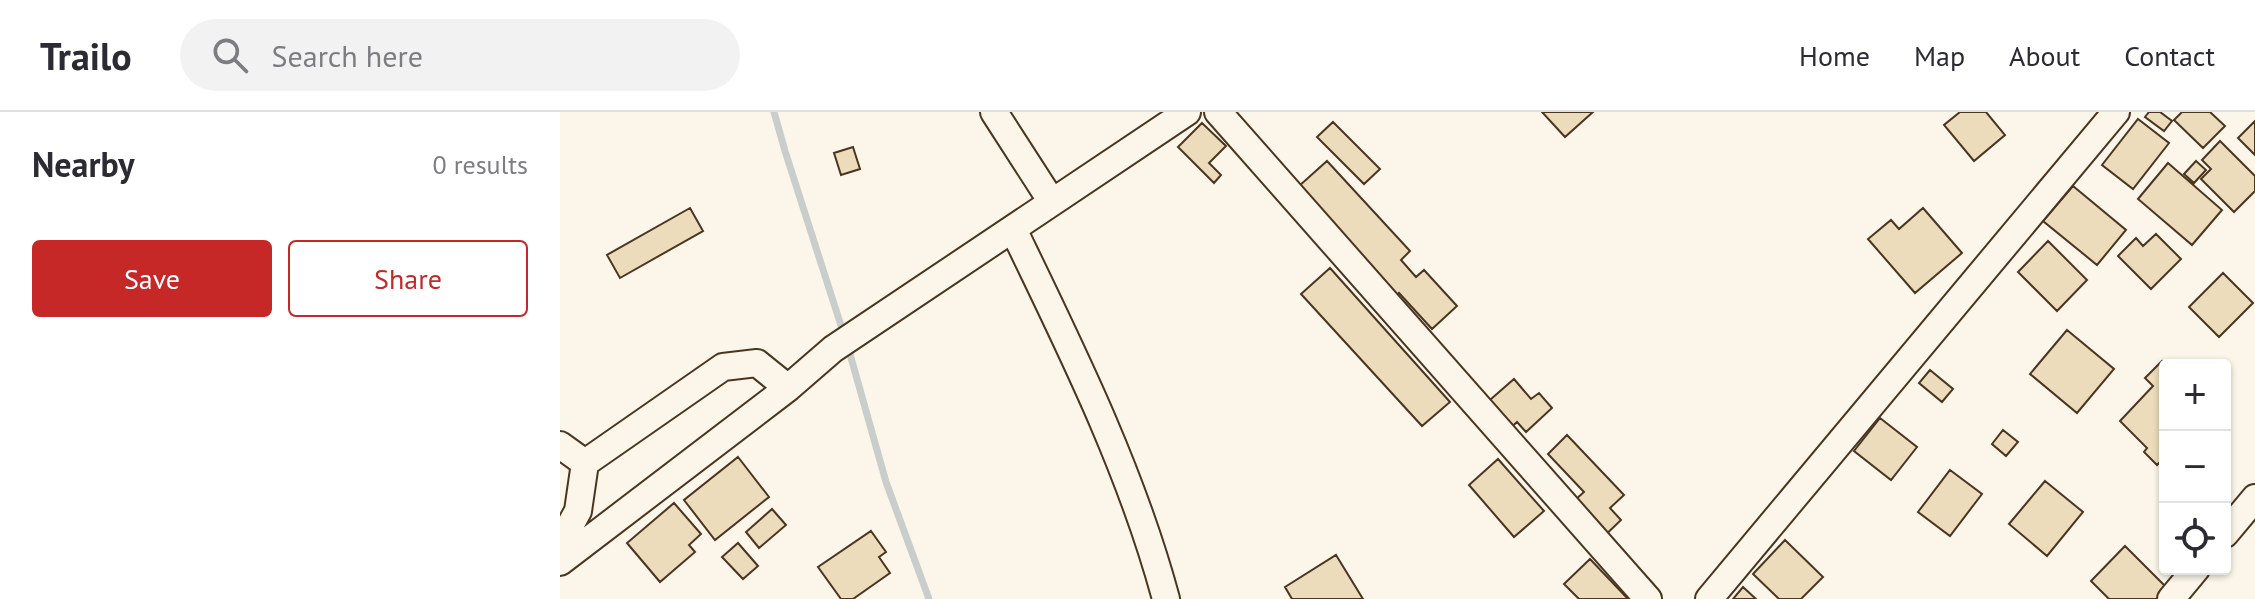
<!DOCTYPE html>
<meta charset="utf-8">
<style>
:root{--surface:#fff;--page:#f2f2f3;--text:#2b2b33;--muted:#7c7c81;--line:#e1e1e2;--accent:#c62828}
body{margin:0;font-family:"PT Sans",sans-serif;background:var(--page);color:var(--text)}
.controls{position:absolute;right:24px;bottom:24px;display:grid;overflow:hidden;border-radius:8px;box-shadow:0 2px 6px #0004}
.controls button{width:72px;height:72px;display:grid;place-items:center;padding:0;border:0;border-bottom:2px solid var(--line);background:var(--surface);color:var(--text);font:40px sans-serif}
.list{margin:0;padding:0;list-style:none}
h2{display:flex;justify-content:space-between;align-items:center;height:104px;margin:0;padding:0 32px;font-size:34px}
h2 small{font-size:26px;font-weight:400;color:var(--muted)}
.actions{display:flex;gap:16px;padding:24px 32px}
.actions a{flex:1;padding:18px 0;border:2px solid var(--accent);border-radius:8px;text-align:center;font-size:28px;color:var(--accent)}
.actions .main{background:var(--accent);color:#fff}
.icon{flex:none;width:44px;height:44px;fill:none;stroke:currentColor;stroke-width:2;stroke-linecap:round;stroke-linejoin:round}
.map{position:relative;flex:none;width:1695px;height:487px;overflow:hidden}
header{display:flex;align-items:center;gap:48px;box-sizing:border-box;height:112px;padding:0 40px;background:var(--surface);border-bottom:2px solid var(--line)}
header strong{font-size:38px}
nav{display:flex;gap:44px;margin-inline-start:auto;font-size:28px}
.search{width:560px;height:72px;background:var(--page);display:flex;align-items:center;gap:20px;box-sizing:border-box;padding:0 28px;border-radius:44px;color:var(--muted);font-size:30px}
main{display:flex}
aside{flex:1;background:var(--surface)}
.map>svg:first-child{display:block}
.lines{fill:none;stroke-linecap:round;stroke-linejoin:round}
.stream{stroke:#c9cecd;stroke-width:7}
.building{fill:#ecdcbc;stroke:#4a3520;stroke-width:2}
.minor-casing{stroke:#4a3520;stroke-width:30}
.minor{stroke:#fbf6e9;stroke-width:26}
</style>
<header>
<strong>Trailo</strong>
<div class="search"><svg class="icon" aria-label="search" viewBox="0 0 24 24"><circle cx="10" cy="10" r="6"/><path d="M15 15l6 6"/></svg>Search here</div>
<nav><a>Home</a><a>Map</a><a>About</a><a>Contact</a></nav>
</header>
<main>
<aside>
<h2>Nearby<small>0 results</small></h2>
<ul class="list">
</ul>
<div class="actions"><a class="main">Save</a><a>Share</a></div>
</aside>
<div class="map">
<svg width="1695" height="487" viewBox="0 0 1695 487">
<rect width="100%" height="100%" fill="#fbf6e9"/>
<g class="lines">
<path class="stream" d="M214,0L225,39L284,223
M288,235L326,370L369,487"/>
</g>
<path class="building" d="M982,0H1033L1005,25Z
M1400,0H1426L1445,23L1414,49L1384,13Z
M1589,0H1600L1612,9L1604,19L1585,5Z
M1622,0H1650L1665,14L1643,36L1614,8Z
M1578,7L1609,31L1573,77L1542,53Z
M1695,9V43L1678,26Z
M773,10L820,57L804,72L757,25Z
M642,11L666,34L649,51L661,63L654,71L618,35Z
M1660,29L1695,64V79L1674,100L1641,67L1651,57L1642,48Z
M293,35L300,57L281,63L274,41Z
M767,49L850,139L841,148L856,165L864,158L897,194L872,217L839,181L831,188L739,74Z
M1636,49L1646,58L1634,71L1624,62Z
M1608,51L1662,98L1632,133L1578,87Z
M1513,74L1566,118L1537,153L1483,109Z
M130,96L143,119L60,166L47,143Z
M1363,96L1402,141L1355,181L1308,127L1331,108L1339,117Z
M1596,122L1621,147L1591,177L1558,144L1576,126L1583,134Z
M1488,129L1527,168L1497,199L1458,160Z
M770,156L890,290L862,314L741,182Z
M1663,161L1693,191L1659,225L1629,195Z
M1507,218L1554,257L1517,301L1470,262Z
M1602,249L1606,253L1605,345L1597,353L1584,340L1587,336L1560,309L1593,274L1585,266Z
M1370,258L1393,277L1382,290L1359,271Z
M954,267L971,287L979,281L992,296L966,320L957,310L946,320L923,294Z
M1320,306L1357,335L1331,368L1294,339Z
M1443,318L1458,330L1446,344L1432,332Z
M1007,323L1064,383L1050,396L1061,408L1037,431L1005,397L1024,380L988,342Z
M178,345L209,385L155,428L124,388Z
M938,347L984,399L954,425L909,373Z
M1390,358L1422,382L1390,424L1358,400Z
M1485,369L1523,400L1487,444L1449,412Z
M114,391L141,422L129,433L135,440L100,470L67,431Z
M212,397L226,413L199,436L186,420Z
M311,419L326,440L319,445L330,461L293,487H281L258,455Z
M1225,428L1263,465L1241,487H1219L1193,462Z
M178,431L198,454L183,467L162,445Z
M1565,434L1608,477L1597,487H1549L1531,469Z
M776,443L803,487H732L725,475Z
M1030,447L1068,487H1019L1004,472Z
M1183,475L1196,487H1173Z"/>
<g class="lines">
<g class="minor-casing">
<path id="minor" d="M434,0L492,90
M658,0L1088,487
M453,117C511,237 571,357 606,487
M0,333L25,351
M1665,422L1695,386
M0,432L18,399L25,351L163,255L197,251L228,276
M0,450L228,276L273,237L627,0
M1149,487L1556,0
M1611,487L1636,457"/>
</g>
<use href="#minor" class="minor"/>
</g>
</svg>
<div class="controls">
<button>+</button>
<button>−</button>
<button><svg class="icon" aria-label="locate" viewBox="0 0 24 24"><circle cx="12" cy="12" r="6"/><path d="M12 2v4M12 18v4M2 12h4M18 12h4"/></svg></button>
</div>
</div>
</main>
